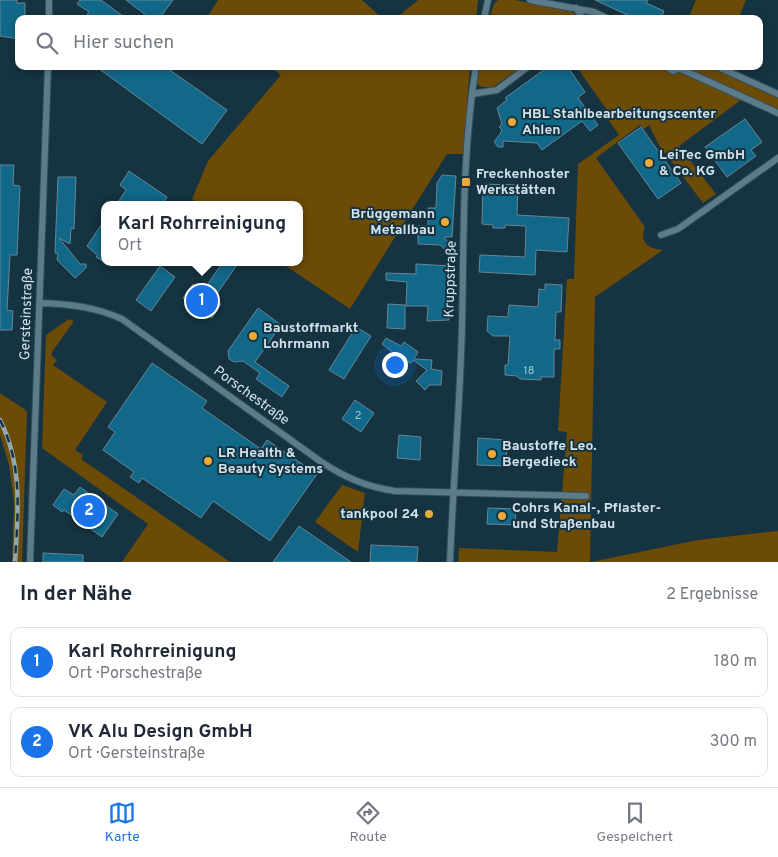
<!DOCTYPE html>
<html lang="de">
<meta charset="utf-8">
<style>
:root{--surface:#fff;--page:#f6f6f7;--text:#1f2937;--muted:#747a83;--line:#e0e1e3;--accent:#1a73e8}
body{margin:0;font-family:Overpass,sans-serif;background:var(--page);color:var(--text)}
.you{position:absolute;left:394px;top:364px;width:18px;height:18px;margin:-12px;border:4px solid #fff;border-radius:50%;background:#1a73e8;box-shadow:0 0 0 8px #1a73e833}
.badge{display:grid;place-items:center;width:32px;height:32px;border-radius:50%;background:var(--accent);color:#fff;font-size:16px;font-weight:700}
.pin{position:absolute;translate:-50% -50%;border:2px solid #fff;box-shadow:0 1px 5px #0006}
.popup{position:absolute;left:101px;top:201px;width:202px;height:65px;box-sizing:border-box;display:grid;place-content:center;border-radius:10px;background:var(--surface);filter:drop-shadow(0 1px 4px #0005);font-size:16px;white-space:nowrap;color:var(--muted)}
.popup b{font-size:19px;color:var(--text)}
.popup::after{content:'';position:absolute;left:50%;top:100%;margin-left:-10px;border:10px solid transparent;border-top-color:var(--surface)}
.list{margin:0;padding:0;list-style:none}
h2{display:flex;justify-content:space-between;align-items:center;height:65px;margin:0;padding:0 20px;font-size:21px}
h2 small{font-size:16px;font-weight:400;color:var(--muted)}
.list li{display:grid;grid-template-columns:32px 1fr auto;gap:15px;align-items:center;box-sizing:border-box;height:70px;margin:0 10px 10px;padding:0 10px;border:1px solid var(--line);border-radius:10px}
.list b{display:block;font-size:19px;white-space:nowrap}
.list p{margin:0;font-size:16px;white-space:nowrap;color:var(--muted)}
.list em{font-size:16px;font-style:normal;color:var(--muted)}
.icon{flex:none;width:28px;height:28px;fill:none;stroke:currentColor;stroke-width:2;stroke-linecap:round;stroke-linejoin:round}
.map{position:relative;flex:none;width:778px;height:562px;overflow:hidden}
.search{position:absolute;background:var(--surface);box-shadow:0 2px 8px #0003;left:15px;right:15px;top:15px;height:55px;display:flex;align-items:center;gap:12px;box-sizing:border-box;padding:0 18px;border-radius:10px;color:var(--muted);font-size:19px}
.sheet{height:225px;background:var(--surface)}
nav{display:flex;justify-content:space-around;align-items:center;box-sizing:border-box;height:70px;border-top:1px solid var(--line);background:var(--surface);font-size:14px;color:var(--muted)}
nav a{display:grid;justify-items:center;gap:2px}
nav .on{color:var(--accent)}
.map>svg:first-child{display:block}
.green{fill:#6c4b07}
.building{fill:#116888;stroke:#668696}
.lines{fill:none;stroke-linecap:round;stroke-linejoin:round}
.minor-casing{stroke:#374e5a;stroke-width:8}
.minor{stroke:#5c7c8b;stroke-width:6}
.rail-casing{stroke:#91a7b1;stroke-width:4.5}
.rail{stroke:#153340;stroke-width:2.5;stroke-dasharray:8;stroke-linecap:butt}
.poi-dot{fill:#eaaa39;stroke:#153340;stroke-width:2}
.labels{text-anchor:middle;dominant-baseline:central;stroke-width:4;stroke-linejoin:round;paint-order:stroke}
.number-label{font-size:11px;fill:#a2c4d3}
.poi-label{font-size:14px;font-weight:bold;fill:#d2e3ec;stroke:#153340;text-anchor:start}
.street-label{font-size:14px;fill:#d2e3ec;stroke:#153340}
</style>
<div class="map">
<svg width="778" height="562" viewBox="0 0 778 562">
<rect width="100%" height="100%" fill="#153340"/>
<path class="green" d="M218,0H362L383,19H206Z
M418,0H478L476,19H395Z
M498,0H514L569,10L575,14L576,19H489L494,4Z
M696,0H746L738,19H688Z
M270,66H470L463,154H447L350,309L280,262H300V205H201L192,199L208,161L281,75Z
M480,66H523L493,87H482L477,84Z
M576,66H662L666,71L679,72L741,100L679,146L716,194L703,203L659,145L649,125L644,129L640,125L596,158L645,227C639,242 648,249 663,250L595,297L590,562H458L459,548L557,552L567,432L558,431L567,279H574L578,164L619,135L607,118V110Z
M688,66H707L778,98V111L686,68Z
M69,319L74,321L52,352V356L57,360L53,365L107,402L75,450L83,455L81,459L230,562H122L148,524L42,448L46,335Z
M0,393L27,411L22,562H12L14,503L9,465L0,435Z
M342,485L365,493L358,552L315,522Z
M778,531V562H591L698,540Z"/>
<path class="building" d="M0,0H17V3H25V19H19V39L0,36Z
M80,0H101L127,19H84L89,12L77,4Z
M126,0H173L159,19H151Z
M595,0H648L646,3L664,11L661,19H636Z
M95,66H164L227,110L202,144Z
M549,66H567L585,92L578,98L598,125L590,131L582,121L542,150L537,143L503,141V147H498L494,142L500,134L502,130L499,127L502,124L497,108L507,100L505,98Z
M745,119L762,142L751,150L756,156L727,177L705,147Z
M641,127L681,183L658,199L618,143Z
M0,165H14L13,185L20,186L17,255H10L7,310L13,311L12,330H0Z
M129,171L167,197L162,205H116L126,190L120,185Z
M442,175L456,176L452,237H444L451,246L449,251L445,250L440,245L418,244V226H428V208H436L437,183Z
M58,177H76L74,229L71,228L70,244L59,238L80,264H86V268L75,278L57,260L58,254L55,253Z
M483,184L518,185L517,215L569,218L567,252L536,250L535,275L479,272L480,255L525,257L526,226L505,225V228H493V225L482,224Z
M104,221V262L96,257L98,256L87,246Z
M223,262H239L214,298L221,304L212,318L183,298L193,284L203,291Z
M416,264L451,266L449,320L427,321L428,306H406L407,282L386,280V273L416,274Z
M160,266L175,277L151,311L136,300Z
M545,284L562,285L561,312H556L555,340H560V349H554V377H541V380L520,379L517,376L505,375V365H508L510,336H493L487,331L488,316L508,317L509,305L538,307L539,289L545,290Z
M388,304L405,305V329L387,328Z
M258,308L281,325L255,362L289,386L282,397L256,379L260,373L243,361L234,362L229,359L228,351Z
M356,327L371,336L344,379L329,370Z
M386,338L401,346L404,342L418,352L414,359L432,360L431,369L442,371L441,385H429L425,390L416,381L427,370L413,360L411,363L404,361L382,344Z
M152,363L207,401L202,408L261,449L267,440L317,474L270,541L213,501L201,518L142,478L139,483L130,477L134,472L103,450L115,432L108,427Z
M355,400L374,413L361,432L342,419Z
M399,435L421,437L420,460L397,458Z
M478,438L507,440L506,466L477,465Z
M80,487L118,514L102,537L64,510L62,512L53,505L64,489L74,495Z
M488,508L516,509L515,525L487,524Z
M299,526L351,562H273Z
M371,545L418,547L417,562H370Z
M43,553L83,555V562H43Z"/>
<g class="lines">
<g class="minor-casing">
<path id="minor" d="M530,0L594,12L609,19
M576,8L583,19
M49,19V0
M484,19L488,0
M665,66L673,71L685,66
M716,66L778,94
M681,69L778,113
M472,94L497,90L529,66
M661,235L678,229L778,158
M40,303C70,304 95,307 122,319L320,461C344,477 366,487 395,491L586,496
M30,562L48,66
M450,562C453,484 460,406 462,327C464,241 462,152 476,66"/>
</g>
<use href="#minor" class="minor"/>
<g class="rail-casing">
<path id="rail" d="M0,420C23,465 18,513 15,562"/>
</g>
<use href="#rail" class="rail"/>
</g>
<g class="poi-dot">
<circle cx="512" cy="122" r="5"/>
<circle cx="649" cy="163" r="5"/>
<rect x="461" y="177" width="10" height="10" rx="2.5"/>
<circle cx="445" cy="222" r="5"/>
<circle cx="253" cy="336" r="5"/>
<circle cx="492" cy="454" r="5"/>
<circle cx="208" cy="461" r="5"/>
<circle cx="429" cy="514" r="5"/>
<circle cx="502" cy="516" r="5"/>
</g>
<g class="labels">
<g class="number-label">
<text x="529" y="371">18</text>
<text x="358" y="416">2</text>
</g>
<g class="poi-label">
<text x="522" y="114">HBL Stahlbearbeitungscenter<tspan x="522" dy="16">Ahlen</tspan></text>
<text x="659" y="155">LeiTec GmbH<tspan x="659" dy="16">&amp; Co. KG</tspan></text>
<text x="476" y="174">Freckenhoster<tspan x="476" dy="16">Werkstätten</tspan></text>
<text x="435" y="214" text-anchor="end">Brüggemann<tspan x="435" dy="16">Metallbau</tspan></text>
<text x="263" y="328">Baustoffmarkt<tspan x="263" dy="16">Lohrmann</tspan></text>
<text x="502" y="446">Baustoffe Leo.<tspan x="502" dy="16">Bergedieck</tspan></text>
<text x="218" y="453">LR Health &amp;<tspan x="218" dy="16">Beauty Systems</tspan></text>
<text x="512" y="508">Cohrs Kanal-, Pflaster-<tspan x="512" dy="16">und Straßenbau</tspan></text>
<text x="419" y="514" text-anchor="end">tankpool 24</text>
</g>
<g class="street-label">
<text transform="translate(451 279) rotate(-88)">Kruppstraße</text>
<text transform="translate(27 314) rotate(-88)">Gersteinstraße</text>
<text transform="translate(251 396) rotate(36)">Porschestraße</text>
</g>
</g>
</svg>
<div class="you"></div>
<div class="pin badge" style="left:202px;top:301px">1</div>
<div class="popup"><b>Karl Rohrreinigung</b>Ort</div>
<div class="pin badge" style="left:89px;top:511px">2</div>
<div class="search"><svg class="icon" aria-label="search" viewBox="0 0 24 24"><circle cx="10" cy="10" r="6"/><path d="M15 15l6 6"/></svg>Hier suchen</div>
</div>
<section class="sheet">
<h2>In der Nähe<small>2 Ergebnisse</small></h2>
<ul class="list">
<li><span class="badge">1</span><div><b>Karl Rohrreinigung</b><p>Ort · Porschestraße</p></div><em>180 m</em></li>
<li><span class="badge">2</span><div><b>VK Alu Design GmbH</b><p>Ort · Gersteinstraße</p></div><em>300 m</em></li>
</ul>
</section>
<nav>
<a class="on"><svg class="icon" aria-label="map" viewBox="0 0 24 24"><path d="M3 6l6-2 6 2 6-2v14l-6 2-6-2-6 2zM9 4v14M15 6v14"/></svg>Karte</a>
<a><svg class="icon" aria-label="directions" viewBox="0 0 24 24"><path d="M12 3l9 9-9 9-9-9zM9 14v-3h6M13 9l2 2-2 2"/></svg>Route</a>
<a><svg class="icon" aria-label="saved" viewBox="0 0 24 24"><path d="M7 4h10v16l-5-4-5 4z"/></svg>Gespeichert</a>
</nav>
